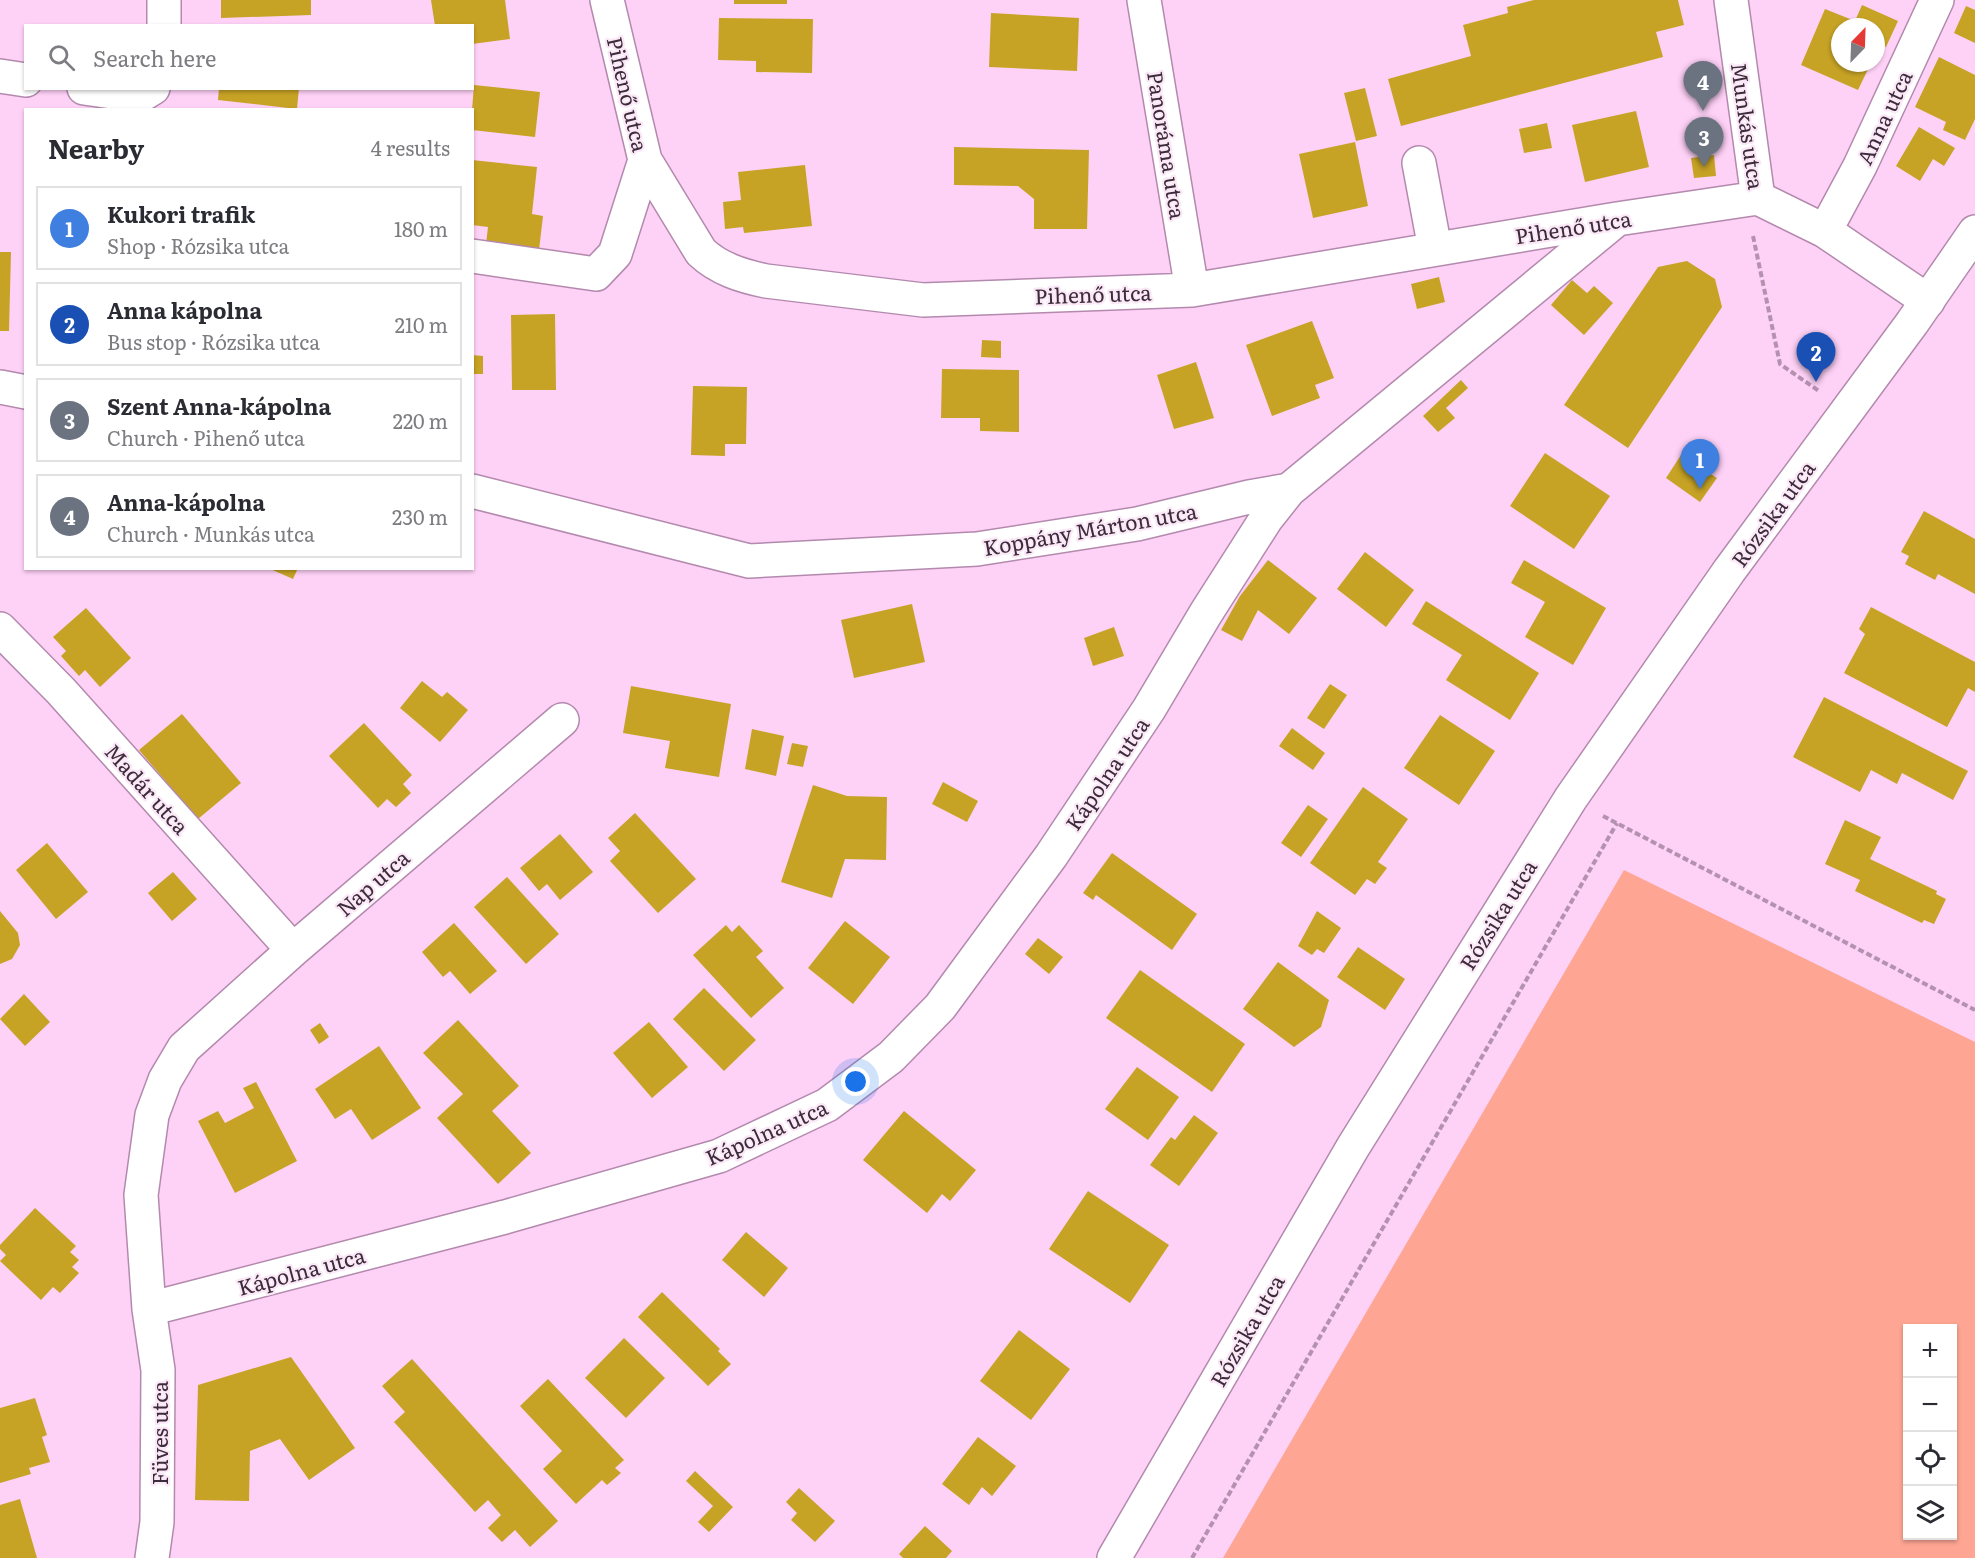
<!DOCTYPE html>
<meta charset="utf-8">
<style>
:root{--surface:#fff;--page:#f2f2f3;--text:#2b2b33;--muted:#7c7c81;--line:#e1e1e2;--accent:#2563eb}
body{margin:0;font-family:Literata,serif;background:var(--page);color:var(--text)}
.controls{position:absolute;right:18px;bottom:18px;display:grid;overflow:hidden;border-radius:0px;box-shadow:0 2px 4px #0004}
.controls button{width:54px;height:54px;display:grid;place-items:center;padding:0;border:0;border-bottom:2px solid var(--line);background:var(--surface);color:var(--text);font:30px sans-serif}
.compass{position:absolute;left:1831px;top:18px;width:54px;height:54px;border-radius:50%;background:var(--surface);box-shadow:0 2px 4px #0004;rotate:23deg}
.you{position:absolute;left:856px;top:1082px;width:21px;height:21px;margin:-15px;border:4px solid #fff;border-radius:50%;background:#1a73e8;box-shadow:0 0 0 9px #1a73e833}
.badge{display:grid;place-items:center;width:39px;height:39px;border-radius:50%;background:var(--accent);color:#fff;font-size:20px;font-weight:700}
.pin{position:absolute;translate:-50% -50px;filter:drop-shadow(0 2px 3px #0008)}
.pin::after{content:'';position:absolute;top:32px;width:21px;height:18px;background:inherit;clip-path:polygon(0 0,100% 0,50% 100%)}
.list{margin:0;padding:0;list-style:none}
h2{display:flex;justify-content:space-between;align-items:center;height:78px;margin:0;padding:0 24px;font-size:26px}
h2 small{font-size:20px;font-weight:400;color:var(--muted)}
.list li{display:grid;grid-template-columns:39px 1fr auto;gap:18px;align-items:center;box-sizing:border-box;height:84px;margin:0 12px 12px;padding:0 12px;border:2px solid var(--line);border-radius:0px}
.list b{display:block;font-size:22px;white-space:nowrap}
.list p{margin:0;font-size:20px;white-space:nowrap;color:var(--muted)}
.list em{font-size:20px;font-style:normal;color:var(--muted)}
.icon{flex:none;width:33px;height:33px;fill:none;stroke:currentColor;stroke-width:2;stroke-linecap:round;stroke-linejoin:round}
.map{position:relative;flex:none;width:1975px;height:1558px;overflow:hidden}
.search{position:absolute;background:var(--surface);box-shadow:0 2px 4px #0004;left:24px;top:24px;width:450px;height:66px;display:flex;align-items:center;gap:15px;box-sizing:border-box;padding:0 21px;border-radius:0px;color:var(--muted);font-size:22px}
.panel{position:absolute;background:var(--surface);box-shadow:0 2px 4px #0004;left:24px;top:108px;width:450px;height:462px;border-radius:0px}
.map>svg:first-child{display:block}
.green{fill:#fea593;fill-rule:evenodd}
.building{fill:#c7a325}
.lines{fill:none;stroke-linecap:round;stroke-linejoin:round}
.minor-casing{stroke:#b38aad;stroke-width:36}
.major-casing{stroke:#b38aad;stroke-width:36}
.path{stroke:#b492af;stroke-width:4;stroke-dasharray:6 3;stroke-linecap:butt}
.minor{stroke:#fff;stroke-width:33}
.major{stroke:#fff;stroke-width:33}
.labels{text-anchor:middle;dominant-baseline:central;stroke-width:4.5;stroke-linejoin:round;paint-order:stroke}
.street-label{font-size:21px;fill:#3c2b3a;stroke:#fbe8f7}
</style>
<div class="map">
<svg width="1975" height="1558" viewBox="0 0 1975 1558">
<rect width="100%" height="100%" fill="#fed1f7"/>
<path class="green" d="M1624,870L1975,1042V1558H1223ZM1908,1328H1952V1536H1908Z"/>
<path class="building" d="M221,0H311V15L221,18Z
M431,0H505L510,39L472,44V26H435Z
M734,0H787V4H734Z
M1534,0H1678L1684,25L1656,32L1663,57L1401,126L1388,79L1471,56L1463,25L1508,13L1507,7Z
M1862,5L1898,21L1886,47L1879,44L1876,51V27H1840V63H1871L1858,90L1801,65L1825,9L1855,21Z
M1966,6L1975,10V43L1954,33Z
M991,13L1079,18L1077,71L989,67Z
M719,18L813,19L812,73L756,72V61L718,60Z
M1939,57L1975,75V119L1965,140L1943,130L1946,122L1915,107Z
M474,85L540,92L535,137L472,130V110Z
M219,88H299L297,109L218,100Z
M1365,88L1377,136L1356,141L1344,93Z
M1636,111L1649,167L1585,182L1572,125Z
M1547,123L1552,148L1524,153L1519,129Z
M1919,127L1955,148L1944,166L1933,159L1920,181L1896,166Z
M1355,142L1368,206L1313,218L1299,154Z
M954,147L1089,150L1087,229H1034V199L1018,186L954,185Z
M1714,155L1716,176L1694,178L1691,158Z
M472,160L537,167L532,214L543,216L539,250L486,244L488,227L472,225Z
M805,165L812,226L744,233L743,227L725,229L723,202L741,200L738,172Z
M0,252H11L9,331H0Z
M1687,261L1715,279L1722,307L1628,448L1564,405L1658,267Z
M1439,277L1445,302L1417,309L1411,284Z
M1572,280L1587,293L1594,286L1613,303L1584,335L1551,305Z
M555,314L556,390H512L511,315Z
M1312,321L1334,378L1315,385L1320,398L1272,416L1246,345Z
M982,340L1001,341V358L981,357Z
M472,355L483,356V374H472Z
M1196,362L1214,418L1174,429L1157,375Z
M942,369L1019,370V432L980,431V418H941Z
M1461,380L1468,388L1446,408L1455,418L1438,432L1423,416Z
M693,386L747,387L746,444H725V456L691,455Z
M1545,453L1610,496L1574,549L1510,506Z
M1681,455L1717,478L1700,502L1666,478Z
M1924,511L1975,539V594L1938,574L1935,580L1905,564L1909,556L1901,552Z
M1365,552L1414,590L1386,627L1337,589Z
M1268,560L1317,598L1289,634L1258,610L1242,641L1221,630L1240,596Z
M1524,560L1606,608L1573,665L1525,637L1545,602L1511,583Z
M268,568H298L293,579Z
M1426,601L1539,673L1510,720L1446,680L1462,655L1412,624Z
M912,604L925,662L854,678L841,620Z
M1871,607L1975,662V692L1968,688L1947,727L1844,673L1865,634L1859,629Z
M86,608L131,658L100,687L85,670L79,676L61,656L66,651L53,637Z
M1114,627L1124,656L1093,666L1084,638Z
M422,681L442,697L447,692L468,710L440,742L400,708Z
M1330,684L1347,695L1324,729L1307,718Z
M631,686L731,704L719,777L665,768L670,741L623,733Z
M1824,697L1968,771L1953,800L1902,773L1897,784L1871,770L1860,792L1793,757Z
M182,714L241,783L198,819L139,750Z
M1440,715L1495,751L1459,805L1404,768Z
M364,723L412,775L403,784L411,793L396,807L387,799L378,808L329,756Z
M1292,728L1325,753L1313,770L1279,746Z
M752,729L784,736L776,776L745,769Z
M792,743L808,746L803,767L787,764Z
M943,782L978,801L967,822L932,804Z
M813,785L847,796L887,797L886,860L845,859L832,898L781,882Z
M1363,787L1408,819L1378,862L1387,868L1375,884L1367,879L1355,895L1310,863Z
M1308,805L1328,819L1301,857L1281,843Z
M635,813L696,879L658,913L610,861L620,851L608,838Z
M1845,820L1881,837L1870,859L1937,891L1936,894L1946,899L1934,924L1924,920L1922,923L1855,891L1860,880L1825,864Z
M560,834L593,872L560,900L547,884L539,891L520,868Z
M47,843L88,892L56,919L16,870Z
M1112,853L1197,914L1172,950L1096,895L1093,900L1083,893Z
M173,872L197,899L172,921L148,893Z
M507,877L559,934L526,964L474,907Z
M0,911L18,933L20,945L12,959L0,964Z
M1317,911L1341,928L1324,953L1317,949L1312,955L1298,946Z
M845,921L890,957L853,1004L808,968Z
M454,923L497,971L470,994L450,971L443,977L422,952Z
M726,925L732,932L739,925L763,951L756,957L784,988L751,1018L693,955Z
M1038,938L1063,957L1049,974L1025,954Z
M1358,947L1405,979L1385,1010L1337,977Z
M1278,962L1329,1000L1321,1027L1294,1047L1243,1009Z
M1140,970L1245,1044L1212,1092L1106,1018Z
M704,988L756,1040L724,1071L673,1019Z
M24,994L50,1022L25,1046L0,1019Z
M458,1020L519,1086L492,1111L531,1153L498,1184L437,1118L463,1094L423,1053Z
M649,1022L688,1067L652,1098L613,1053Z
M320,1023L329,1037L319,1044L310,1030Z
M379,1046L421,1108L372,1140L351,1109L335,1119L315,1089Z
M1137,1067L1179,1097L1148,1140L1105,1109Z
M256,1082L297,1161L235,1193L198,1121L218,1111L225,1123L254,1108L243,1088Z
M904,1111L976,1170L950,1201L942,1194L927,1213L863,1160Z
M1194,1115L1218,1133L1179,1186L1150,1165L1171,1137L1175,1140Z
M1088,1191L1169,1245L1130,1303L1049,1249Z
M35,1208L76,1246L70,1252L79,1260L72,1267L79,1273L60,1293L53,1287L41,1300L0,1261L6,1255L0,1249V1245Z
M746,1232L788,1268L764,1297L722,1260Z
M662,1292L720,1349L718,1351L731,1364L708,1386L638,1317Z
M1019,1330L1070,1369L1031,1420L980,1381Z
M624,1338L665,1378L626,1418L585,1378Z
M291,1357L355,1448L309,1480L280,1439L250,1451L249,1501L195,1500L198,1385Z
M412,1359L558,1521L530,1547L515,1530L502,1542L488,1528L501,1515L488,1500L475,1512L394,1422L405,1412L382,1386Z
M548,1379L624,1460L615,1468L621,1473L607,1485L602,1480L576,1504L543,1469L562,1451L520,1406Z
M35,1398L47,1435L42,1437L50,1462L29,1468L31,1474L0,1483V1408Z
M978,1437L1016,1466L992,1496L982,1487L969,1505L942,1484Z
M695,1471L733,1507L709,1532L698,1522L713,1506L686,1481Z
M799,1488L835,1521L815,1542L791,1520L797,1513L786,1502Z
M20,1499L37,1558H0V1505Z
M925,1526L952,1551L946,1558H903L899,1554Z"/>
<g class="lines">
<g class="minor-casing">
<path id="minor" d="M607,0L645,160L701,252C719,269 742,276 766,281L923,300L1192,290L1617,219L1758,198
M1144,0L1192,290
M1731,0L1758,198
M164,26V0
M0,76L26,80
M84,88L140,96L153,88
M1419,163L1435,249
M1758,198L1825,231L1928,301
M1825,231L1860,166L1937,0
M472,256L596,274L615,254L645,160
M0,387L26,392
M472,491L749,561L977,549L1137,524L1249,497L1289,490L1616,220
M0,629L61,691L293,950
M562,720L293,950L184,1048L165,1080L152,1115L141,1195L149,1309L505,1217L719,1156L827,1105L891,1057L940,1007L1051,856L1149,709L1206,613L1266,519L1289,490
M149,1309L158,1370L157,1522L152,1558"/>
</g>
<g class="major-casing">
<path id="major" d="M1114,1558L1353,1147L1571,798L1729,571L1912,323L1975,232"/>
</g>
<path class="path" d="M1753,236L1780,364L1819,391
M1603,816L1975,1010
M1192,1558L1617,823"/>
<use href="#minor" class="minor"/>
<use href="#major" class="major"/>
</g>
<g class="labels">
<g class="street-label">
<text transform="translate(629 94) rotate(77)">Pihenő utca</text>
<text transform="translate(1883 117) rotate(-65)">Anna utca</text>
<text transform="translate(1749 126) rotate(82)">Munkás utca</text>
<text transform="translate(1168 145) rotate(81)">Panoráma utca</text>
<text transform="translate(1573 226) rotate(-9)">Pihenő utca</text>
<text transform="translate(1093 293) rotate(-2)">Pihenő utca</text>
<text transform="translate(1772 513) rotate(-54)">Rózsika utca</text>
<text transform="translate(1090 528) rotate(-10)">Koppány Márton utca</text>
<text transform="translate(1106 773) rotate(-56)">Kápolna utca</text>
<text transform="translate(148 788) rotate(48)">Madár utca</text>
<text transform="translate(372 882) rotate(-41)">Nap utca</text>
<text transform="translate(1497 914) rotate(-58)">Rózsika utca</text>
<text transform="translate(766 1131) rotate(-24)">Kápolna utca</text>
<text transform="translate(301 1270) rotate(-15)">Kápolna utca</text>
<text transform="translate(1246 1330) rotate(-60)">Rózsika utca</text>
<text transform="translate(158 1433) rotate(-90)">Füves utca</text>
</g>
</g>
</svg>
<div class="controls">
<button>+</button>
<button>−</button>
<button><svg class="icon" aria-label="locate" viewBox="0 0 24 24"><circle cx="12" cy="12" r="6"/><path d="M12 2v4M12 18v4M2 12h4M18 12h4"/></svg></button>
<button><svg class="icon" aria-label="layers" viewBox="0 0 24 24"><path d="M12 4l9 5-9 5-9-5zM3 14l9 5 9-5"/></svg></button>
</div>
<svg class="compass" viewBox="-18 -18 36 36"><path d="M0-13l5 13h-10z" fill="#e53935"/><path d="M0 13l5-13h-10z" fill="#7c7c81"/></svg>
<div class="you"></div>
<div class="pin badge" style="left:1700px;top:489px;background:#3f7fe0">1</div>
<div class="pin badge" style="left:1816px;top:382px;background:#1a4fb4">2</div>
<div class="pin badge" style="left:1704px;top:167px;background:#6b7280">3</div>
<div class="pin badge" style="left:1703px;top:111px;background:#6b7280">4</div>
<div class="search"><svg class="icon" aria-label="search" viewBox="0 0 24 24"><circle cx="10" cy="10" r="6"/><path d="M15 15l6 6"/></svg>Search here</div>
<section class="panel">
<h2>Nearby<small>4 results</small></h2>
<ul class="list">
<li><span class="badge" style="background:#3f7fe0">1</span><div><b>Kukori trafik</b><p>Shop · Rózsika utca</p></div><em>180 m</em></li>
<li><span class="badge" style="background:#1a4fb4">2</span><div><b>Anna kápolna</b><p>Bus stop · Rózsika utca</p></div><em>210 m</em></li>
<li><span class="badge" style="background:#6b7280">3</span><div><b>Szent Anna-kápolna</b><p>Church · Pihenő utca</p></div><em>220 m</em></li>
<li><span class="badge" style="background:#6b7280">4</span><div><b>Anna-kápolna</b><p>Church · Munkás utca</p></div><em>230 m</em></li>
</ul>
</section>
</div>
